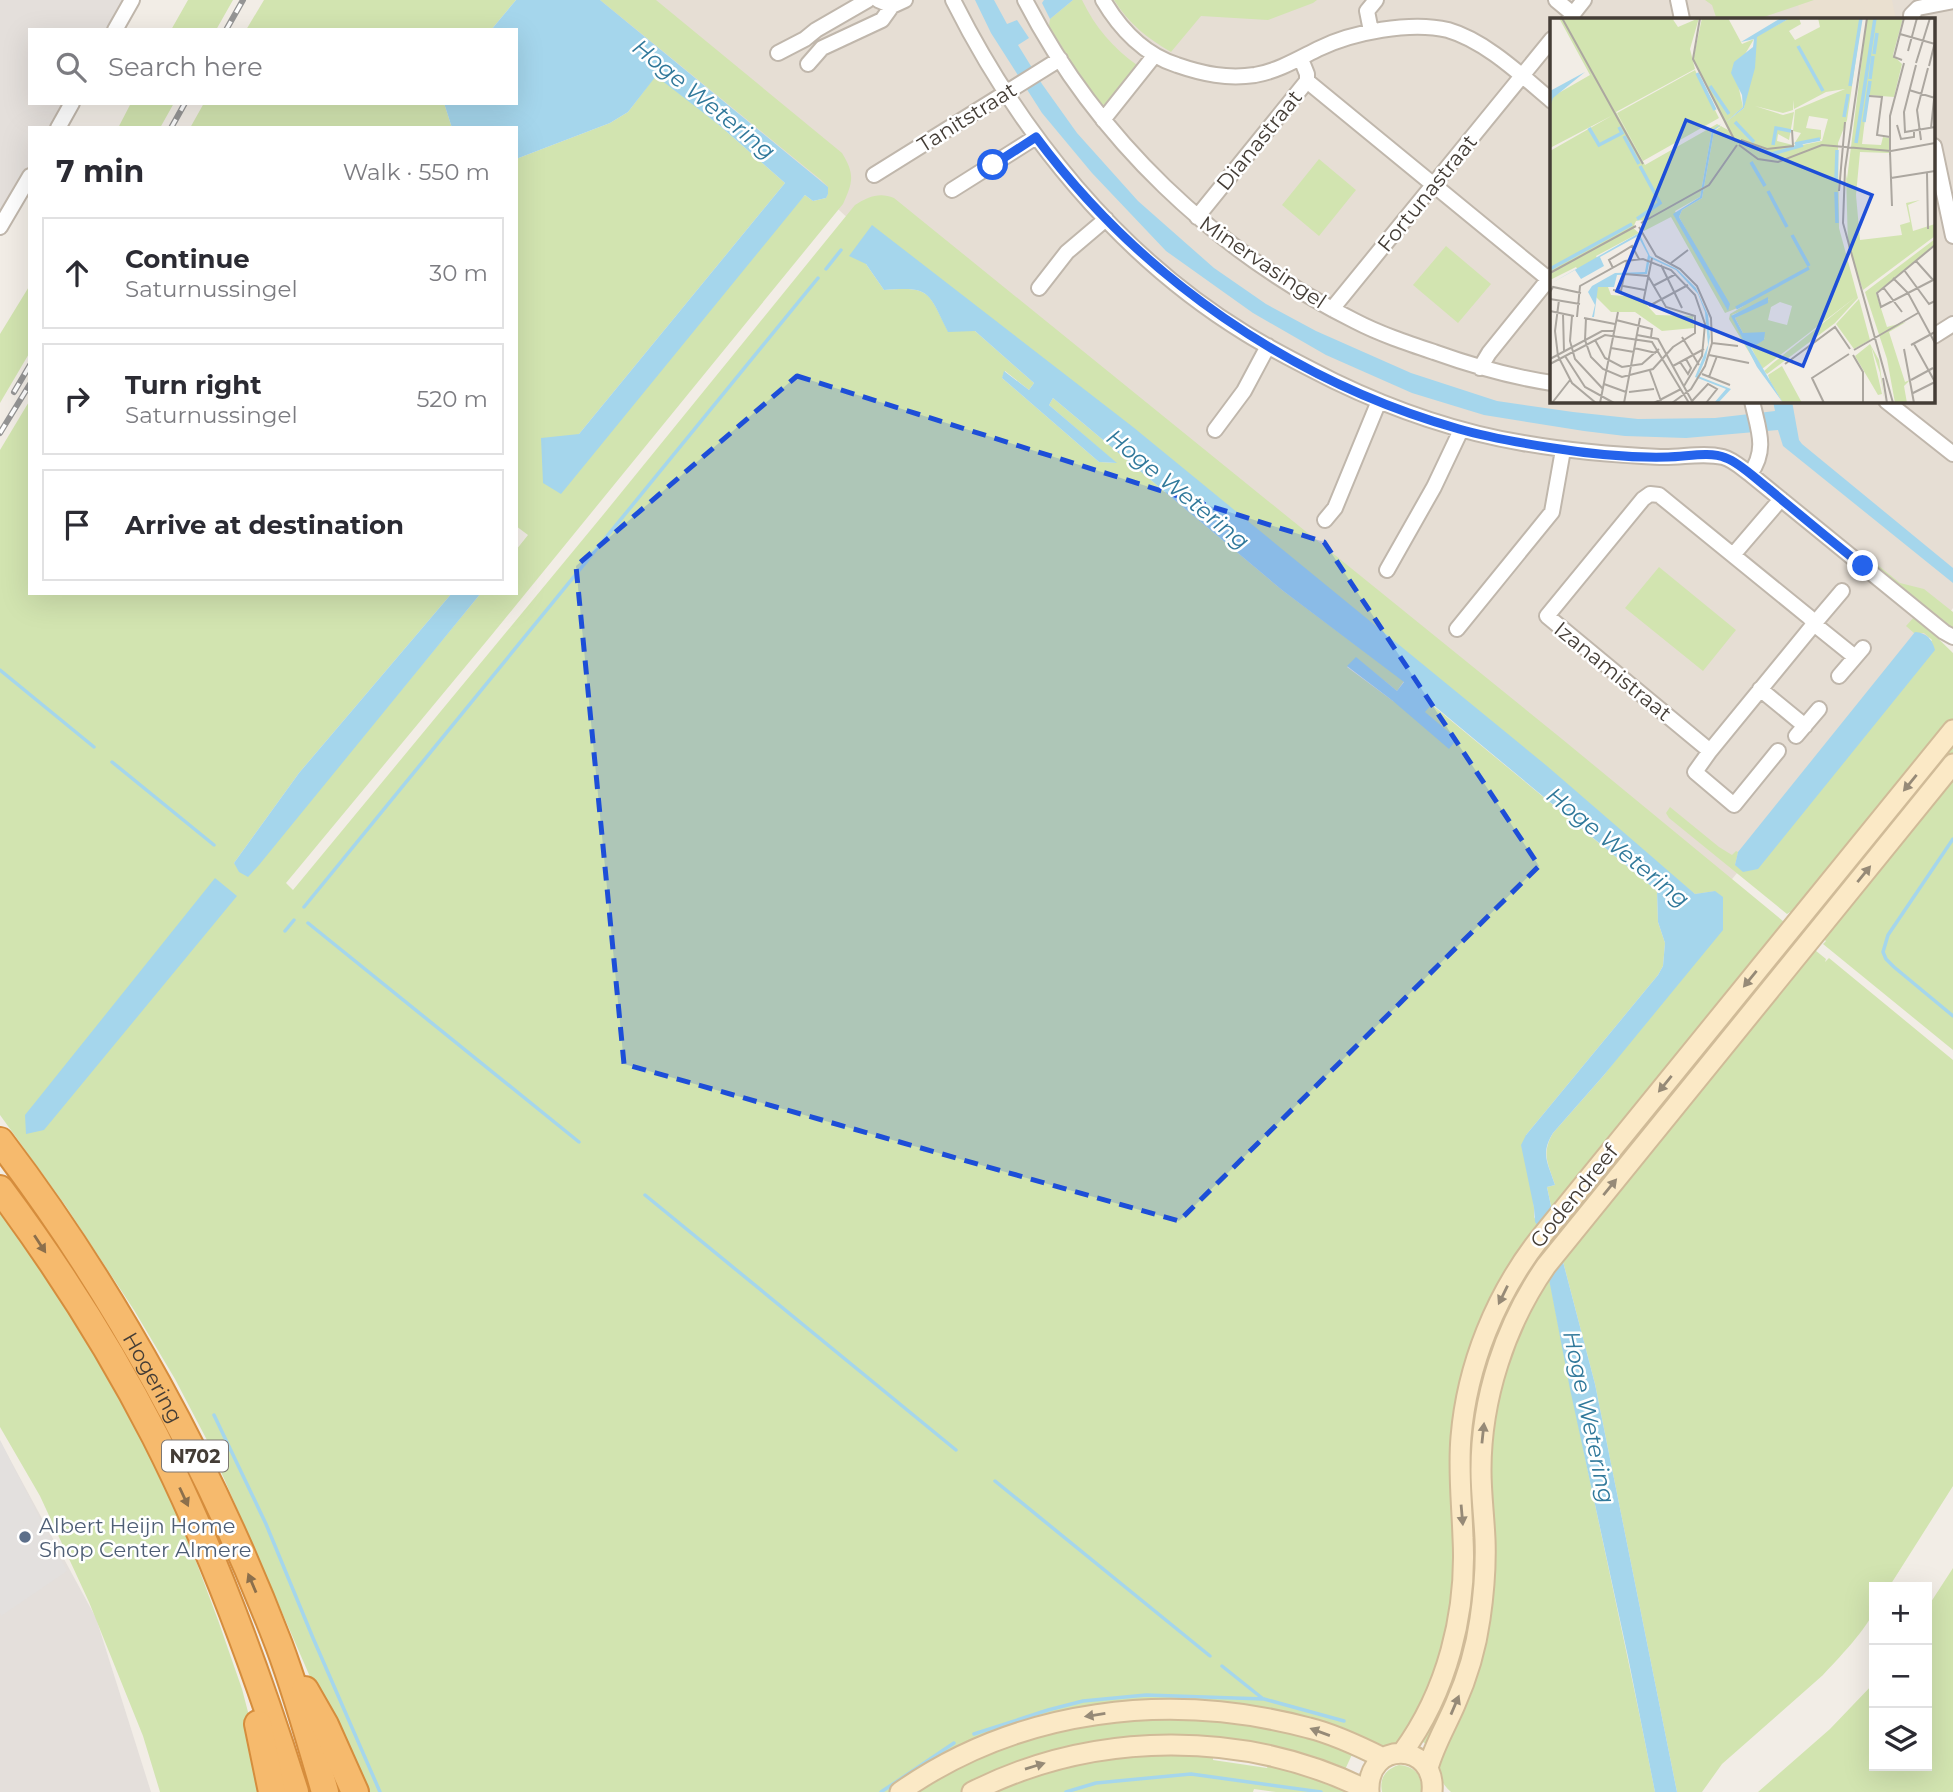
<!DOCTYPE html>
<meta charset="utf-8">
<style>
:root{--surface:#fff;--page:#f2f2f3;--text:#2b2b33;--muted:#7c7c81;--line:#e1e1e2}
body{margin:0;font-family:Montserrat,sans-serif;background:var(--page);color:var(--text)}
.controls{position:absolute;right:21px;bottom:21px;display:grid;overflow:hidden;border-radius:0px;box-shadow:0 7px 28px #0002}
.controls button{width:63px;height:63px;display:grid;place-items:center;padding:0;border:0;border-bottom:2px solid var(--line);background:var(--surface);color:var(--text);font:35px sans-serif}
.stop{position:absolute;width:21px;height:21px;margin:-16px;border:5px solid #2563eb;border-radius:50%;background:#fff}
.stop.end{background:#2563eb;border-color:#fff;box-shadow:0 2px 7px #0008}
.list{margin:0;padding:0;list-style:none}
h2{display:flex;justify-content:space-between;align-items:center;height:91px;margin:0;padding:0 28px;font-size:30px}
h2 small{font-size:23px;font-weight:400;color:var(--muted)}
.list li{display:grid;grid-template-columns:46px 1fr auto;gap:21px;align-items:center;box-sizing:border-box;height:112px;margin:0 14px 14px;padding:0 14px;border:2px solid var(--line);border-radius:0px}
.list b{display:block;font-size:26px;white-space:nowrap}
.list p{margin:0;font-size:23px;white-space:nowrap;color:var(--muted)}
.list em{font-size:23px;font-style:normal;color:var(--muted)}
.icon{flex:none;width:38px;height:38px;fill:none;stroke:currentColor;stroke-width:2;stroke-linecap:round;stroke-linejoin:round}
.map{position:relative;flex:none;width:1953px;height:1792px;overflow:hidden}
.search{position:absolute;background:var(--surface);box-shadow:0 7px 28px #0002;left:28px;top:28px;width:490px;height:77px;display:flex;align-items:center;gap:18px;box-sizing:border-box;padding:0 24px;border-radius:0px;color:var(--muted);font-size:26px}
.panel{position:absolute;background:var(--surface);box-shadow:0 7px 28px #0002;left:28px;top:126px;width:490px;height:469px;border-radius:0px}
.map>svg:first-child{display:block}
.residential{fill:#e6ded4;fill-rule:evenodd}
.industrial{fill:#e4dfdb}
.education{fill:#eae0d0}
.green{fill:#d2e4b0}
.parking{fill:#e3e0de}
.water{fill:#a5d6ec}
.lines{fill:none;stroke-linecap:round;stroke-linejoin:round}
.stream{stroke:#a5d6ec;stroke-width:3.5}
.street-casing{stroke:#c0b7ac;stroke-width:18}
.secondary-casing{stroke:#d0bb98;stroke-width:23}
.highway-casing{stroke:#d58d3d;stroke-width:30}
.street{stroke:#fff;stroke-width:14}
.secondary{stroke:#fbe9c6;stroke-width:19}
.highway{stroke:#f6ba6d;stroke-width:26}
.rail-casing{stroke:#959595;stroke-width:6}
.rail{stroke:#fff;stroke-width:3.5;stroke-dasharray:10;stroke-linecap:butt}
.oneway{fill:#968a77}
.oneway2{fill:#8b6f4c}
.route{stroke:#2563eb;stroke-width:9}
.marked{fill:#1d4ed8;fill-opacity:0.2;stroke:#1d4ed8;stroke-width:5;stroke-dasharray:14 9;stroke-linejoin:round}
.service-dot{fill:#5c6f8a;stroke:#fff;stroke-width:2.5}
.labels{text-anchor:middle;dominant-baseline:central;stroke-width:5;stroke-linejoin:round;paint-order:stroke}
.shield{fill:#fff;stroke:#7c7772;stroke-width:2}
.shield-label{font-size:19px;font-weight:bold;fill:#443d36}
.street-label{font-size:21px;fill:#443d36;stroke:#fff}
.service-label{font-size:21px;fill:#4e5e75;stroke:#fff;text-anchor:start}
.water-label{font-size:23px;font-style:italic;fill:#31799b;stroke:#fff}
.inset-river{fill:none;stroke:#a5d6ec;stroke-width:3.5}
.inset-road{fill:none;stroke:#aca7a0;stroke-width:2}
.view{fill:#1d4ed8;fill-opacity:0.15;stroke:#1d4ed8;stroke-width:3.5}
.inset-edge{fill:none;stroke:#443d36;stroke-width:3.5}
</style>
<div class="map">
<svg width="1953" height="1792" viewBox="0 0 1953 1792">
<rect width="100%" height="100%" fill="#f2ede6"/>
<path class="residential" d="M584,0H1953V608L1702,916L865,234L826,198ZM1552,19H1934V401H1552Z"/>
<path class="industrial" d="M0,0H131L114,30H30V103H73L59,128H30V179L0,232Z
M0,1441L96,1618L151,1792H0Z"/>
<path class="education" d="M1814,0H1892L1896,19H1801L1798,5Z"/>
<path class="green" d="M188,0H233L216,30H171Z
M264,0H516L491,30H246Z
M600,0H656L842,153C855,174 853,182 843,204L490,637L286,883L293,890L603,515L855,205C868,197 879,192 894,198L1562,739L1789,926L1553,1215L1547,1187L1555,1185C1548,1163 1541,1154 1553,1133L1604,1075L1624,1049L1715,891L1695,894L872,226L866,264L884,290C931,286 928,292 948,331H975L1034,383L1029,390L1005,371L1002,378L1099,462L1116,463L1049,405L1053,398L1282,590L1404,681L1397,691L1356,658L1347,667L1393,701L1425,711L1431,704L1657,891L1658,922L1665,943L1663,966L1658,975L1526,1135L1534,1208V1217L1539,1226L1477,1345L1459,1586L1435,1687L1396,1747L1382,1748L1258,1711L1057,1718L893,1792H360L209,1444L175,1379L134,1310L65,1205L0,1115V450L30,400V593H452L299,773L234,863L248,876L481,593H516V550L528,535L516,526V159L610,123L628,112L656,75L719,125L785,183L579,434L543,483L805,195L813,201L826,198L828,194V187L821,180Z
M1073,0H1082C1095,27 1113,48 1137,65L1104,105L1100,103L1080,76L1049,26L1050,19Z
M1114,0H1317L1313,3L1268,20L1201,16L1171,52C1147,38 1129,24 1114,0Z
M1705,0H1814L1758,19H1722L1716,17L1712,5Z
M131,103H174L160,128H118Z
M204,103H444L452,128H190Z
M1319,159L1356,190L1319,236L1282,205Z
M1446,246L1491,284L1458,323L1413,285Z
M30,285V352L0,403V334Z
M1871,562H1874L1900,583L1924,589L1953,612V630L1934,617L1868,564Z
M1659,567L1736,630L1703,671L1625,608Z
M1915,616L1953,653V725L1796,917L1790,912L1787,914L1669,818L1666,813L1670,807L1719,847L1732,855L1736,851L1738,852L1735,865L1932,640L1924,633H1914L1906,626Z
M1953,736V759L1819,919L1812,913Z
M1953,770V1050L1823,944L1826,941L1819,935Z
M1794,933L1804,940L1559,1243L1555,1226Z
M1810,946L1826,959L1825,962L1829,958L1953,1060V1486L1889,1587H1874C1874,1594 1876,1603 1874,1609C1871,1625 1835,1662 1823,1675L1722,1764L1702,1792H1677L1595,1384L1561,1254Z
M0,1209L29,1246L139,1424L185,1532L218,1620L242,1689L269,1792H160L143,1736L89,1602L40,1496L0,1427Z
M1542,1241L1546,1258L1506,1333L1479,1514L1472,1640L1431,1747L1418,1739L1450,1665L1462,1465L1484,1350Z
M1548,1271C1580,1445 1621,1618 1655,1792H1451C1441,1783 1437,1774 1437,1760L1462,1697L1495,1387Z
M1953,1568V1792H1758L1830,1729L1874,1683V1766H1927V1608Z
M1222,1715L1355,1748L1343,1774L1154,1741L963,1792H908L995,1747L1103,1718Z
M1129,1751L1213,1757V1760L1267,1768L1268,1765L1289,1764L1359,1792H1276L1254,1789L1253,1792H983L1002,1783Z
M1399,1765C1415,1766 1423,1776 1421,1792H1382C1379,1778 1386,1769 1399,1765Z"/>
<path class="parking" d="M0,1440L67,1571L1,1616L0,1613Z"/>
<path class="water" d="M516,0H600L828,187V194L826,198L813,201L805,195L561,494L543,483L541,438L579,434L785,183L719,125L656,76L628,112L610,123L516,159V128H452L444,103H516V30H491Z
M975,0H994L1007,24L1017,20L1029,38L1018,45L1042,84L1077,133L1138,201L1214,268L1266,304L1316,331L1411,373L1497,401L1573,412L1638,419L1715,418L1775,411L1773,401H1792L1799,440L1802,444L1953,568V583L1783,446L1778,430L1686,438L1625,436L1584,431L1484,415L1412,393L1326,355L1253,313L1166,251L1092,173L1042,113L991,33Z
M1044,0H1073L1050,19L1042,3Z
M872,225L1133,427L1547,766L1695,894L1715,891L1723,897V930L1604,1075L1553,1133C1540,1154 1548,1163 1555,1185L1547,1187L1561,1254L1595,1384L1677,1792H1655L1628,1657L1570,1389L1539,1227L1535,1222L1534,1208L1521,1145L1526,1135L1658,975L1663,966L1665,943L1658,922L1657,891L1432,704L1425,712L1457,739L1449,749L1393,701L1347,666L1356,657L1397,691L1404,682L1282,590L1053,398L1049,405L1117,463L1099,462L1002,378L1004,371L1029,390L1034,383L975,331L948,332C928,292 931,286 884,290L866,264L849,256Z
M452,593H481L259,865L248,877L239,872L234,863L299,773Z
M1915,632C1927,633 1932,639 1935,650L1758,869L1743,872L1735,865L1738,852Z
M215,878L237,896L44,1130L26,1134L25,1115Z"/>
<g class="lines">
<path class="stream" d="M826,269L841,250
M0,670L94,747
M112,762L214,845
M1953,839L1888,935L1883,952L1886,959L1894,967L1953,1016
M304,907L818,278
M308,923L579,1142
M285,931L294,920
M645,1195L956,1450
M214,1415L266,1524L313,1638L380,1792
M995,1481L1210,1656
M1222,1666L1262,1698
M974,1734L1048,1710L1083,1701L1146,1695L1264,1699L1344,1721
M881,1792L954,1743
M1066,1792L1096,1783L1191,1774L1321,1792"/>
<g class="street-casing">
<path id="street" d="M878,0L892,6L905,0
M953,0C1019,132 1118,255 1245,333C1274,351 1304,366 1334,381C1394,410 1457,432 1523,443C1569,451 1614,455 1660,457C1681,458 1702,452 1723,457C1732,459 1742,468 1750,474L1944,632L1953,637
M1025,0C1097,139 1215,251 1355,321C1380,334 1407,343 1434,352C1473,366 1512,377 1552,383
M1103,0C1120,29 1145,55 1177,65C1203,74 1227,79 1255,75C1278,71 1298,59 1318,49C1352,32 1411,21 1448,30C1486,41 1522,76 1552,101
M1556,0L1573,14
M1678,0L1682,19
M1569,19L1584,0
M1911,19V15L1918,8L1953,1
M115,30L132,0
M1371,31L1367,11L1376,0
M778,53L805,39L816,30L868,0
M808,64L822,48L882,20L892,6
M1307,81L1552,282
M1103,120L1154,56
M58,128L72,103
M1934,146L1953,236
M874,175L1060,59
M952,190L1036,137
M1197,217L1307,81V74L1301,59
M0,227L30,176
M1039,288L1067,252L1106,219
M1332,309L1552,39
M1934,336L1953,324
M1480,368L1489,353L1552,275
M1886,401L1953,454
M1215,430L1244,391L1268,346
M1750,474C1768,449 1758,429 1752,401
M1650,494L1659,495L1809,617L1814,624L1710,751L1547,616L1643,499Z
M1325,520L1335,508L1379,401
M1733,555L1781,499
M1387,570L1434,487L1461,430
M1842,591L1814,624L1855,657
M1457,629L1552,512L1563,450
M1839,676L1863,648
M1760,689L1805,726
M1796,736L1819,709
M1710,751L1695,772L1734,805L1778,751"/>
</g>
<g class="secondary-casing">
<path id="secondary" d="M1402,1753C1447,1692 1467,1613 1463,1538C1462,1504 1458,1471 1461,1437C1467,1365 1496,1294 1540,1238L1953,730
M1428,1768C1434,1746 1446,1726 1455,1705C1467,1678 1476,1648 1480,1619C1484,1592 1486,1566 1485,1539C1484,1516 1481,1493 1481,1470C1481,1399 1505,1325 1546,1266L1953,764
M900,1792C1019,1708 1170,1691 1309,1728C1334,1734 1359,1746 1383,1758
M972,1792C1095,1730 1245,1729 1369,1791
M1369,1792C1366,1739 1437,1742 1432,1792"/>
</g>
<g class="highway-casing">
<g id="highway">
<path id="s1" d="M0,1141C115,1292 211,1468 279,1645C297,1693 311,1743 325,1792"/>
<path d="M0,1189C58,1267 111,1350 155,1436C213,1550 257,1671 295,1792"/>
<path d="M305,1690L325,1725L355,1792"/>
<path d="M258,1724L272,1792"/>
</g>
</g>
<use href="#street" class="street"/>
<use href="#secondary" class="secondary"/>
<use href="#highway" class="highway"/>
<g class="rail-casing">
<path id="rail" d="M226,30L243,0
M171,128L185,103
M14,392L30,365
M0,433L30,384"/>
</g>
<use href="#rail" class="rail"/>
</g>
<defs><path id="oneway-solid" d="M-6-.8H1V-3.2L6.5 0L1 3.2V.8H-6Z" transform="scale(1.75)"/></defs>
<g class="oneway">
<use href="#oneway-solid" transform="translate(1910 783) rotate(129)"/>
<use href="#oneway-solid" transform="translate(1864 874) rotate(-51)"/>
<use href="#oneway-solid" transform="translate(1750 979) rotate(129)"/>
<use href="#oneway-solid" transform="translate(1665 1084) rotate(129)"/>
<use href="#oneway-solid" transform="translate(1610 1187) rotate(-51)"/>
<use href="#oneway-solid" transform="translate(1503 1295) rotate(116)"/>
<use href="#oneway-solid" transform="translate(1483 1433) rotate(-84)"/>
<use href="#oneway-solid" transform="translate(1462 1515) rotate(85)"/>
<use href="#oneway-solid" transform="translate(1455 1705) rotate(-67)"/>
<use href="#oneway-solid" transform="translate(1095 1715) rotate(171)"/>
<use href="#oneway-solid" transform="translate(1320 1732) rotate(-160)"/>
<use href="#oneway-solid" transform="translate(1035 1766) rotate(-17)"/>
</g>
<g class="oneway2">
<use href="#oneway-solid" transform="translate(40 1244) rotate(57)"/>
<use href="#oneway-solid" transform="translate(184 1497) rotate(65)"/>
<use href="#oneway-solid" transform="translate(252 1583) rotate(-113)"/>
</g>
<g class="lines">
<path class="route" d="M993,165L1036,137C1140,277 1292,382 1459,429C1490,438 1521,443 1553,448C1590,454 1630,458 1668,457C1686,457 1709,451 1726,458C1740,463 1757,480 1769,489C1800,515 1831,541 1863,566"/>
</g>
<path class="marked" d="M797,376L1324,542L1539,866L1179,1221L624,1064L576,566Z"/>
<circle class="service-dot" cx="25" cy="1537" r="7"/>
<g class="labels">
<rect class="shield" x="162" y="1440.5" width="66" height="31" rx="5"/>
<g class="shield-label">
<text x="195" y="1456">N702</text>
</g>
<g class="street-label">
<text transform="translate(967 117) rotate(-32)">Tanitstraat</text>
<text transform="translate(1259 140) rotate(-51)">Dianastraat</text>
<text transform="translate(1427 193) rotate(-51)">Fortunastraat</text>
<text transform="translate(1263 262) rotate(34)">Minervasingel</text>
<text transform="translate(1613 671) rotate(39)">Izanamistraat</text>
<text transform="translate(1574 1196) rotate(-51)">Godendreef</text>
<text stroke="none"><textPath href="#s1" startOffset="282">Hogering</textPath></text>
</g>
<g class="service-label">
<text x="39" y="1525">Albert Heijn Home<tspan x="39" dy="24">Shop Center Almere</tspan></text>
</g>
<g class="water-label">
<text transform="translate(704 99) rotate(39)">Hoge Wetering</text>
<text transform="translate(1178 489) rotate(39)">Hoge Wetering</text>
<text transform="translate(1618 847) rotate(39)">Hoge Wetering</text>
<text transform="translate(1589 1417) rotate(78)">Hoge Wetering</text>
</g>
</g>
<g transform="translate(1550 18)">
<rect width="385" height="385" fill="#f2ede6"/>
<path d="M9,0H122L128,9L149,0L140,31L145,51L66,94L95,147L167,106L178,112L143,42L152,0H178L192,26L204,21L185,53L193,89L176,104L194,90L207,18L240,0H249L251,6L239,13L245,22L270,9L268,0H312L297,102L288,125L289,210L308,280L285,305L217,356L214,353L223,345L307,278L212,351L201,329L215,320L193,315L185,300L220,281L182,297L214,359L179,301L180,296L195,287L175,295L121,199L94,213L92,202L86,203L83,210L89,215L46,238L51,247L32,258L26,249L0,262V133L63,97L0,130V80L40,57ZM295,71L245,92L243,113L251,115L244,126L271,121V112L256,110L259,98L278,101L272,123L247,128L227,123L228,116L239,122L244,94L233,97L205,88L233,95L243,92L244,82V91L276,74ZM172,108L164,113L152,180L132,192L129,199L168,269L166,262L178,292L125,193L150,179L162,112ZM230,284L242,288L237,307L218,302L221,289ZM317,0H353L343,37L352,46L344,79L318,77L312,126L331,127L333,119L339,120V135L310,134L306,177L310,222L352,217L350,207L360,204L356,185L370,182L358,187L363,213L385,206V218L313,272L298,228L296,156L297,161ZM145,52L169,100L93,143L67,95ZM385,221V227L326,275L337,309L356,304L339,314L355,364L360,362L354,368L357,385H345L337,341L315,274ZM48,268L58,269L61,277L89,279L106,297L143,298L144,310L112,313L85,294H61L45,278ZM309,281L320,322L304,331L286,306ZM320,326L329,342L335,385L330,355L321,328L332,376L328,377L305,338ZM232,348L252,385H233L220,363L218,357Z" fill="#d2e4b0" fill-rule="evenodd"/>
<path d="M231,0H240L207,19L205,50L194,90L176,104L193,89L192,77L181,55L184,44L203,29L204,21L191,24ZM35,54L3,80L0,89V73ZM171,106L164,113L152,180L132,192L129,199L180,286L178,293L123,196L150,179L162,112ZM89,215L100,238L127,251L146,270L158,297L160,319L156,340L148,358L181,371L168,385H164L176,371L145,359L158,327L155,294L148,276L126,252L100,240L97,256L67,257L64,269H48L44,299H42L45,287L38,274L42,268L65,255L95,254L98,237L88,218L50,239L54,248L31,261L25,252L0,266ZM218,279V285L185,300L193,315L215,314L214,322L201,330L233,385L207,349L181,298Z" fill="#a5d6ec"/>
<path class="inset-river" d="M248,28L273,73M324,36L327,15M147,55L165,92M320,61L323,38M160,68L179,96M300,68L311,0M294,99L298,76M185,104L204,124M314,104L320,63M39,110L49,127L72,115L69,109M74,118L89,146M306,125L325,0M196,126L222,136L253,127M245,126L270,121M223,127L226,110L241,113M201,144L215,168M286,162L287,132M218,173L237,209M286,174L287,205M87,201L110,185L90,148M242,217L259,248M0,251L82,206M186,290L259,250"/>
<path class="inset-road" d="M12,0L93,146M150,0L143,41L185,123M317,0L295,151L293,205L343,385M350,16L385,26M358,33L367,0M352,42L344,39L354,0M366,45L380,0M366,47L354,94L355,114L385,109M379,48L385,24M359,72L385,80M319,78L332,79L327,117L340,119M347,107L351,121L364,119V114M381,110L385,72M191,122L217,131L243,128L242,112M371,122L367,92L378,50M189,127L208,141L228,144L272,127L341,133L385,125M340,134L342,188M340,137V98L354,45M377,155L378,211M341,160L385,153M289,173L295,104M91,205L159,167L187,127M89,209L106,238L130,251L147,268L161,300L162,325L155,348L141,371L122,385M385,227L327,275L331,289L385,261M366,243L383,262M121,245L138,232M111,247L132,290M63,250L59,242L82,228L89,241M354,252L379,286L385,283M0,255L86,208M343,260L358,275L385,325M73,268L95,272M103,268L126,256M333,269L352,294M63,272L71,273L77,243M0,274L3,269L31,275M0,281L30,286M9,282L5,313L8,338L22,365L46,385M93,285L102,240M99,288L138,267M0,293L24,298M13,296L14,334M22,298L20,323L25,341L53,371M27,299L30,268L75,243L93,241L121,252L145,277L155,306L152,338L134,368M34,300L65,306M36,300L35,322L41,339L53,351L72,359L103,351L123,329L145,315V298L116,289L98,258L75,256M66,302L102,311L101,319M87,317L108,321L143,385M132,319L149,347M45,322L55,340L72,349L92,346L109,331M162,325L188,328M364,326L385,364M361,327L385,314M61,330L84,334M84,330L106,335M354,331L364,385M304,332L368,295M159,337L199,345M303,337L313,354V385M15,338L35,369L64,385M0,341L52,313H64M130,344L138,356L141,350L136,341M0,346L55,317L102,324L139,385M235,346L285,309L300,331M123,348L154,331M100,353L111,383M152,356L180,367M159,359L167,338M333,360L337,385M361,362L383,350M54,366L76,374M79,374L104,371M363,375L385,364M142,383L158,366L167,371L156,385M2,385L20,362M50,385L68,294M74,385L90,300M104,385L131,371M274,385L262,360L299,336"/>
<path class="view" d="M136,102L322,177L253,348L67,273Z"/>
<rect width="385" height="385" class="inset-edge"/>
</g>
</svg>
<div class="controls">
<button>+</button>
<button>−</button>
<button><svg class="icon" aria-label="layers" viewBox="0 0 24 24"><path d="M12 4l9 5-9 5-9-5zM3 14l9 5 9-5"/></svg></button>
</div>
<div class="stop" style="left:993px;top:165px"></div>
<div class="stop end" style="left:1863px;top:566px"></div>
<div class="search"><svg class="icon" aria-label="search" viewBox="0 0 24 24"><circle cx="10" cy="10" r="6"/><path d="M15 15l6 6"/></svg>Search here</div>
<section class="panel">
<h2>7 min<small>Walk · 550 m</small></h2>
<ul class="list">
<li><svg class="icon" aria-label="ahead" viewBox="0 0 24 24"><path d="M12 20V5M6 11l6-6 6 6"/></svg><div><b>Continue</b><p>Saturnussingel</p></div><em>30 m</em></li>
<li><svg class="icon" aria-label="right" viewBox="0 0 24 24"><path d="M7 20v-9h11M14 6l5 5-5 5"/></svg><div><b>Turn right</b><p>Saturnussingel</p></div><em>520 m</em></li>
<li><svg class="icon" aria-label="arrive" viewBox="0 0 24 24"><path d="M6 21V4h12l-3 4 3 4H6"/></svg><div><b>Arrive at destination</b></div></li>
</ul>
</section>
</div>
